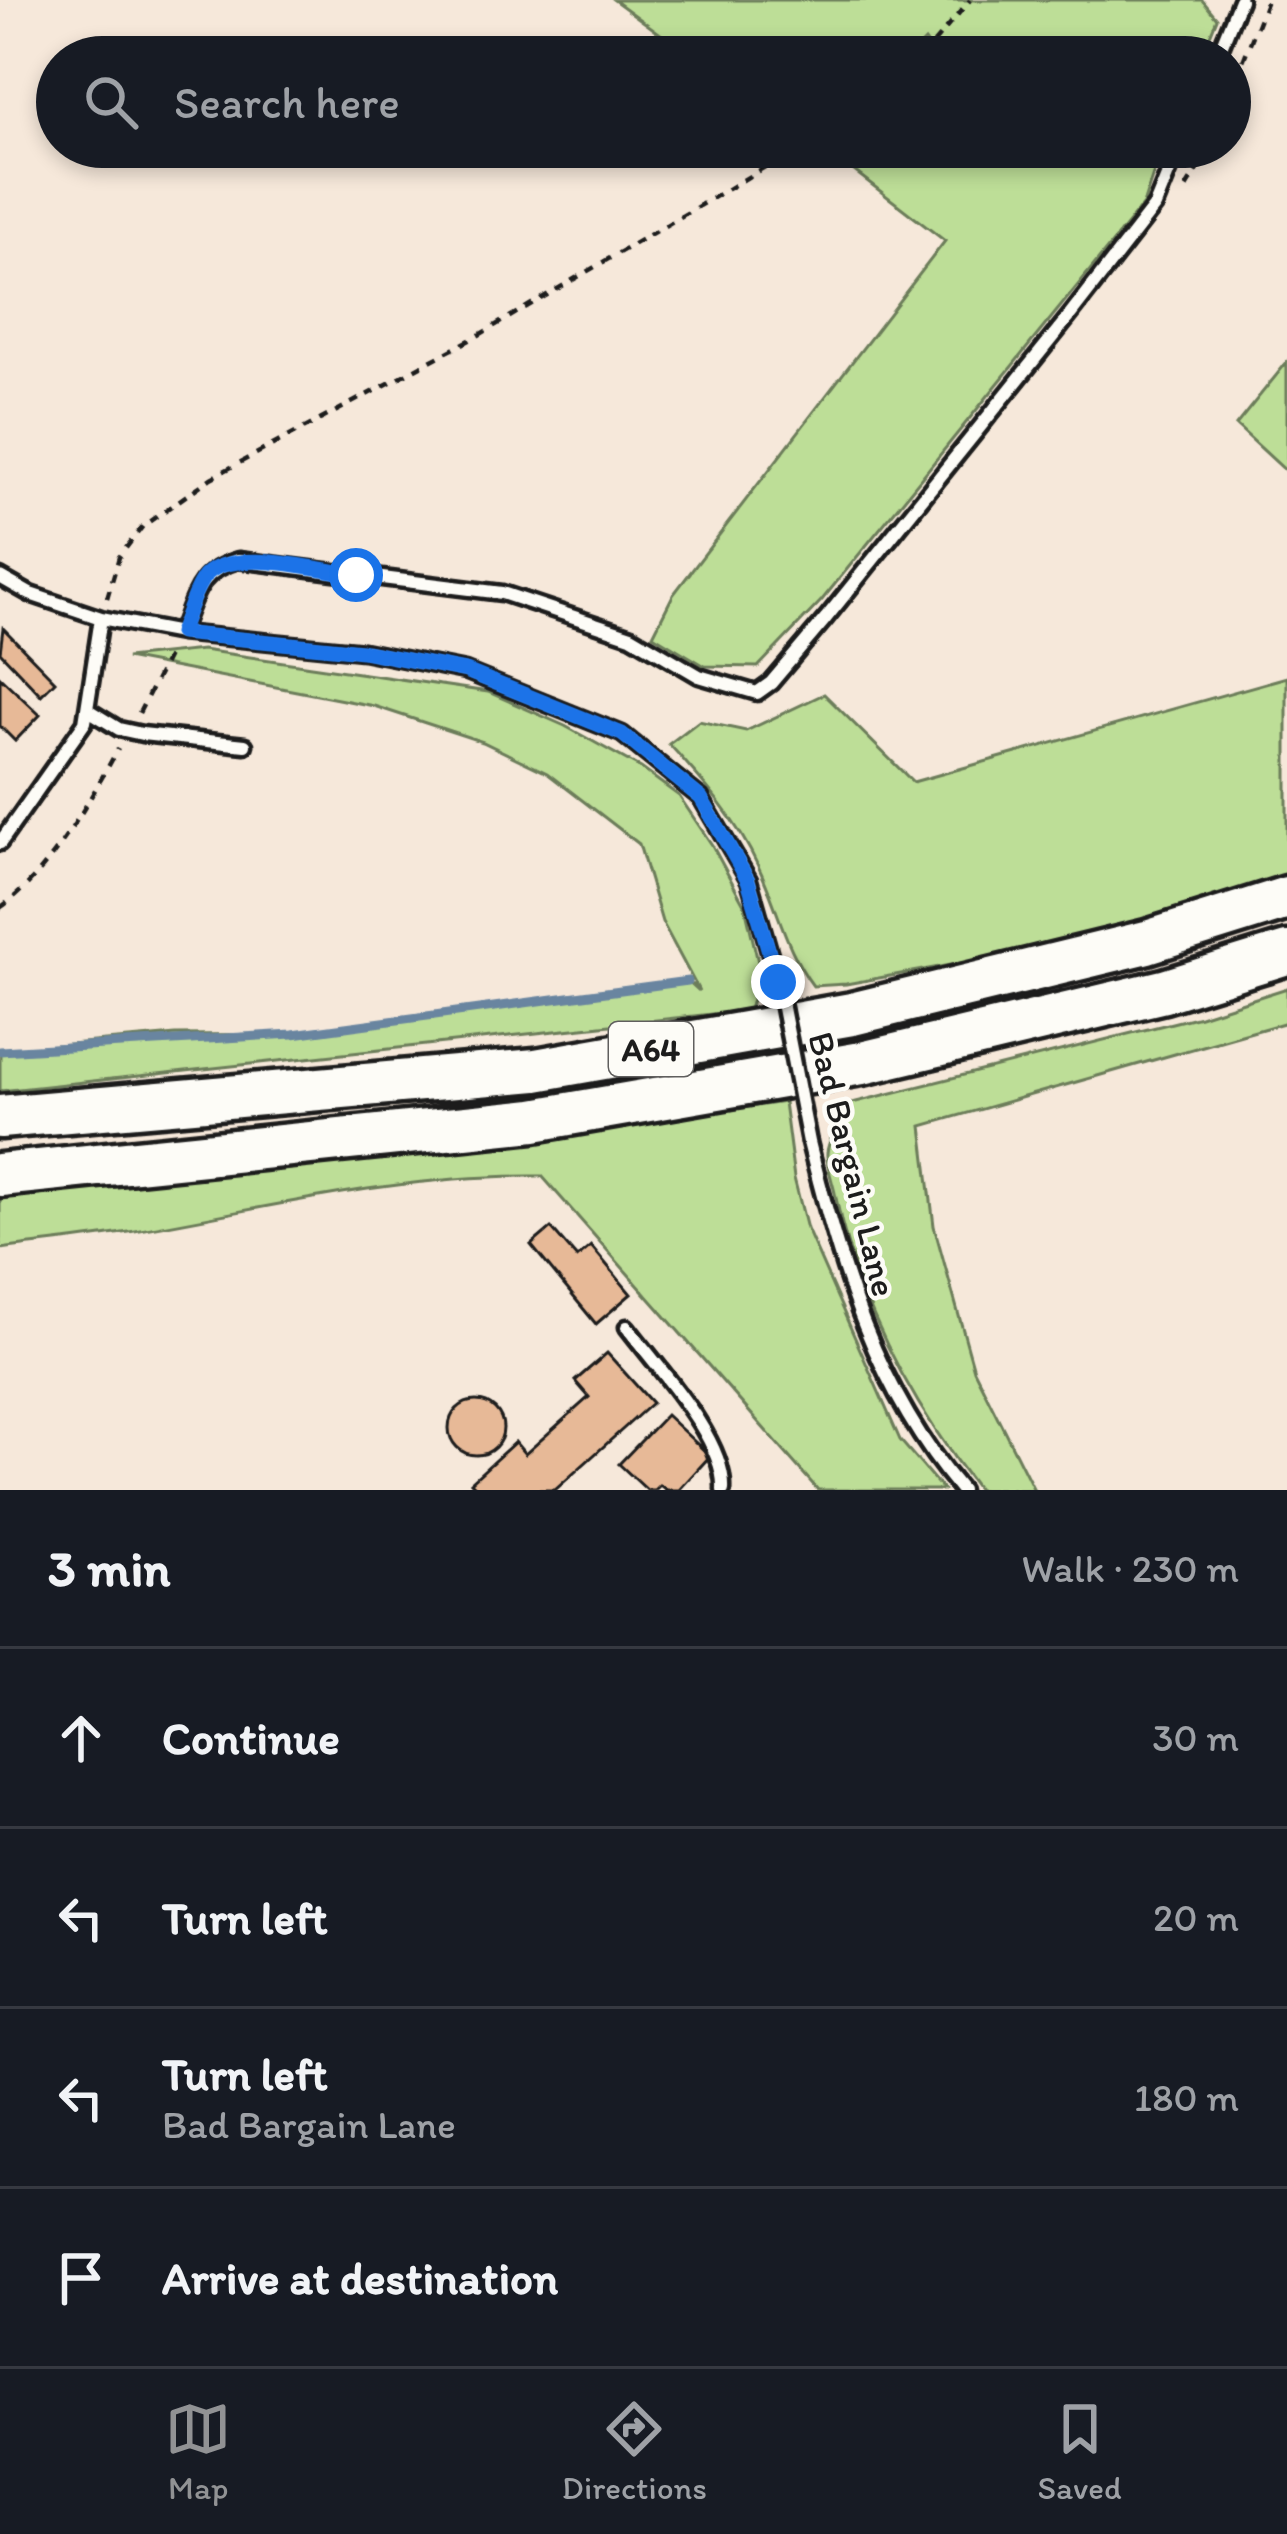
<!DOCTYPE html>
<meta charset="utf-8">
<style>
:root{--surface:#171b24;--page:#20242c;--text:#f1f3f6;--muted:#9ea1a6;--line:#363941;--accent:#919294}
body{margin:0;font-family:Itim,sans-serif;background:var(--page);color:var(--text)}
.stop{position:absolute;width:36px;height:36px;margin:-27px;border:9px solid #1a73e8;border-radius:50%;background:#fff}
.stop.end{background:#1a73e8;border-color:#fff;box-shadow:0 3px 12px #0008}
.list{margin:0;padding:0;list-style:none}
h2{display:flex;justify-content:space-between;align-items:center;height:156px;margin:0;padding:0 48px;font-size:51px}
h2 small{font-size:39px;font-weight:400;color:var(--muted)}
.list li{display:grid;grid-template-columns:78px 1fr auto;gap:36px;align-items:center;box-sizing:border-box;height:180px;padding:0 48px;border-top:3px solid var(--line)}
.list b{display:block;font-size:45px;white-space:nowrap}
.list p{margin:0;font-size:39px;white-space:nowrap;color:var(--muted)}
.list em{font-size:39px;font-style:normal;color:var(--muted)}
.icon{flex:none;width:66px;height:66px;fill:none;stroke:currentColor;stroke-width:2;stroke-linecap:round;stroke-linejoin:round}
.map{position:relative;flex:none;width:1287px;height:1490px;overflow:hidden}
.search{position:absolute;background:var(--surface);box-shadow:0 6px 18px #0003;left:36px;right:36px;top:36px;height:132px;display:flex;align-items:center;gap:30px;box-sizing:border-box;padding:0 42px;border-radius:66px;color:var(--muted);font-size:45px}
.sheet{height:876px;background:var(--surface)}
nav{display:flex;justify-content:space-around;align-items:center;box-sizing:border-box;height:168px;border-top:3px solid var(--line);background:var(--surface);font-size:33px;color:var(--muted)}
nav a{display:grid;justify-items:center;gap:6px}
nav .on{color:var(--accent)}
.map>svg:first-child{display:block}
.green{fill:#bdde97;stroke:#6c7d5a;stroke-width:3}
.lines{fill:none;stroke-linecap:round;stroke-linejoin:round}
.stream{stroke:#6985a0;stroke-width:9}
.building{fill:#e7b997;stroke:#1c1c1c;stroke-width:3}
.service-casing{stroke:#1c1c1c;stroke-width:21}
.trunk-casing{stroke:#1c1c1c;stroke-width:51}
.path{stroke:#1c1c1c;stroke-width:4.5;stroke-dasharray:9 9;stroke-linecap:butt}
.service{stroke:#fdfcf7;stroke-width:12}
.trunk{stroke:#fdfcf7;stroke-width:42}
.service-bridge-casing{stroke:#1c1c1c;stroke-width:21;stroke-linecap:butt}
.service-bridge{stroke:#fdfcf7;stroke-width:12}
.route{stroke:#1a73e8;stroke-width:15}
.labels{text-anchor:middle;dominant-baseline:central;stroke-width:9;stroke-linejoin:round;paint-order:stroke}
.shield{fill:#fdfcf7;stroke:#605f5e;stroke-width:3}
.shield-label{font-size:33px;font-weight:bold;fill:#1c1c1c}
.street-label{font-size:36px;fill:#1c1c1c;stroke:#fdfcf7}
</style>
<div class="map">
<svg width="1287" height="1490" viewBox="0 0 1287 1490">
<rect width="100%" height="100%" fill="#f6e8da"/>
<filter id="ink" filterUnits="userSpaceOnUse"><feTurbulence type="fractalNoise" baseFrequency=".00833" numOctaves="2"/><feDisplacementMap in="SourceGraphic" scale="24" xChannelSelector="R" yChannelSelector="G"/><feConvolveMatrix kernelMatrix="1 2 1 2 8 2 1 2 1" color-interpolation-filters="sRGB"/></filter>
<g filter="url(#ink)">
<path class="green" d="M614,0H1202L1217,18L1201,57H937L925,41L909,57H692Z
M823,147H1162L1143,205L822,600L758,667L705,666L653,635L673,595L945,241Z
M1287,362V472L1236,425Z
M202,650L488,692L565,726L641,768L679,796L712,845L745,906L760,971L749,1010L0,1091V1050L176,1035L293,1034L688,981L699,991L662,922L639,844L547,773L483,742L374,706L126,658Z
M1287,677V881L1077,942L846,984L813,986C785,949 778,907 758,866C737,820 703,781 669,744L699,721L746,731L824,694L913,782Z
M1287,988V1022L922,1126L934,1226L974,1370L1034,1490H978C912,1404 858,1305 836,1198C834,1185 826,1166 827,1153C828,1137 845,1116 852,1103L1200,1016Z
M784,1102L794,1178L807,1229L900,1440L943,1490H818L542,1176C401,1174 267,1208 129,1232C86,1239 43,1243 0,1249V1196L459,1149Z"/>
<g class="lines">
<path class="stream" d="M0,1051L293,1034L688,981"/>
</g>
<path class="building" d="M3,628L55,681L41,695L0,652Z
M0,677L40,715L15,741L0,726Z
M551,1228L577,1258L591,1246L631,1294L596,1324L531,1245Z
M607,1353L652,1403L555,1490H479L471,1482L515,1442L525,1454L589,1397L575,1381Z
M449 1428a27 27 0 1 1 54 0a27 27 0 1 1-54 0Z
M666,1415L710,1456L679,1490H666L660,1485L655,1490H647L619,1464Z"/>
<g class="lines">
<g class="service-casing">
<path id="service" d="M1217,57L1240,0
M0,577L30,594L101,618L180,633L363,651L465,671L622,734L701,798L749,880L778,982
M180,633C195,596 197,572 238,560L502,593L631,636L699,676L757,693L771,683L826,618L1071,314L1155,206L1179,147
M88,710L119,729L142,734L245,745
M0,843L85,722L101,618
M809,1142C840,1268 876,1390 961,1490
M627,1327C657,1367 726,1440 723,1490"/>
</g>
<g class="trunk-casing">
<path id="trunk" d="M0,1117L536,1070L852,1014L1147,942L1287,898
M0,1175L534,1120L862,1063L1164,991L1287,953"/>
</g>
<path class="path" d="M922,57L970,0
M1230,94L1267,0
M1186,188L1211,147
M107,598L119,557L143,526L211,478L479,335L799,147
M139,713L169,654
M0,908C52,871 87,804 118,749"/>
<use href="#service" class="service"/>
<use href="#trunk" class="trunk"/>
<g class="service-bridge-casing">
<path id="service-bridge" d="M778,982L809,1142"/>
</g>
<use href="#service-bridge" class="service-bridge"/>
</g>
</g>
<g class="lines" filter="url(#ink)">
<path class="route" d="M356,575C319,570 224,544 202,580C192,596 187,616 180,633L362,651L466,671L622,734L701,798L748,880L778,982"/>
</g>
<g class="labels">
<rect class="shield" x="609" y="1022" width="84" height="54" rx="9"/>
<g class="shield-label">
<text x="651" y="1049">A64</text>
</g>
<g class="street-label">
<text transform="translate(853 1164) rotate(76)">Bad Bargain Lane</text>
</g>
</g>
</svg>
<div class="stop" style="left:356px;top:575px"></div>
<div class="stop end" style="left:778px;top:982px"></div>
<div class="search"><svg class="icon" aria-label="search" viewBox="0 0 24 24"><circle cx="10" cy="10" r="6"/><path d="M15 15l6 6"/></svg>Search here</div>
</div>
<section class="sheet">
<h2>3 min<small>Walk · 230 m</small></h2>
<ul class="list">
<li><svg class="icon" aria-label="ahead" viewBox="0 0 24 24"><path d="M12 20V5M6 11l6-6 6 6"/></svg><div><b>Continue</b></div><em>30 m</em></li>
<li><svg class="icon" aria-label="left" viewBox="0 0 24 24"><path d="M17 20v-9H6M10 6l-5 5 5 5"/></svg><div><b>Turn left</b></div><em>20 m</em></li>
<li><svg class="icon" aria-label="left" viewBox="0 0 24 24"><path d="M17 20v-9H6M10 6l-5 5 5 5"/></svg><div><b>Turn left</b><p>Bad Bargain Lane</p></div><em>180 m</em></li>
<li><svg class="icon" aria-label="arrive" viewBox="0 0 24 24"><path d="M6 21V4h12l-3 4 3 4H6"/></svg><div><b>Arrive at destination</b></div></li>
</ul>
</section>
<nav>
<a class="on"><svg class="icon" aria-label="map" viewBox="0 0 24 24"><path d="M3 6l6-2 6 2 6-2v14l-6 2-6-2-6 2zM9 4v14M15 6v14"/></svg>Map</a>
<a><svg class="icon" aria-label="directions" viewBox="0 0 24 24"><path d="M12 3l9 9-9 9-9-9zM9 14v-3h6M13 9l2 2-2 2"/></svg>Directions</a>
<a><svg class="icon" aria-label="saved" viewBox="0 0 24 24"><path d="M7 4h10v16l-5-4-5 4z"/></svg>Saved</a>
</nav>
